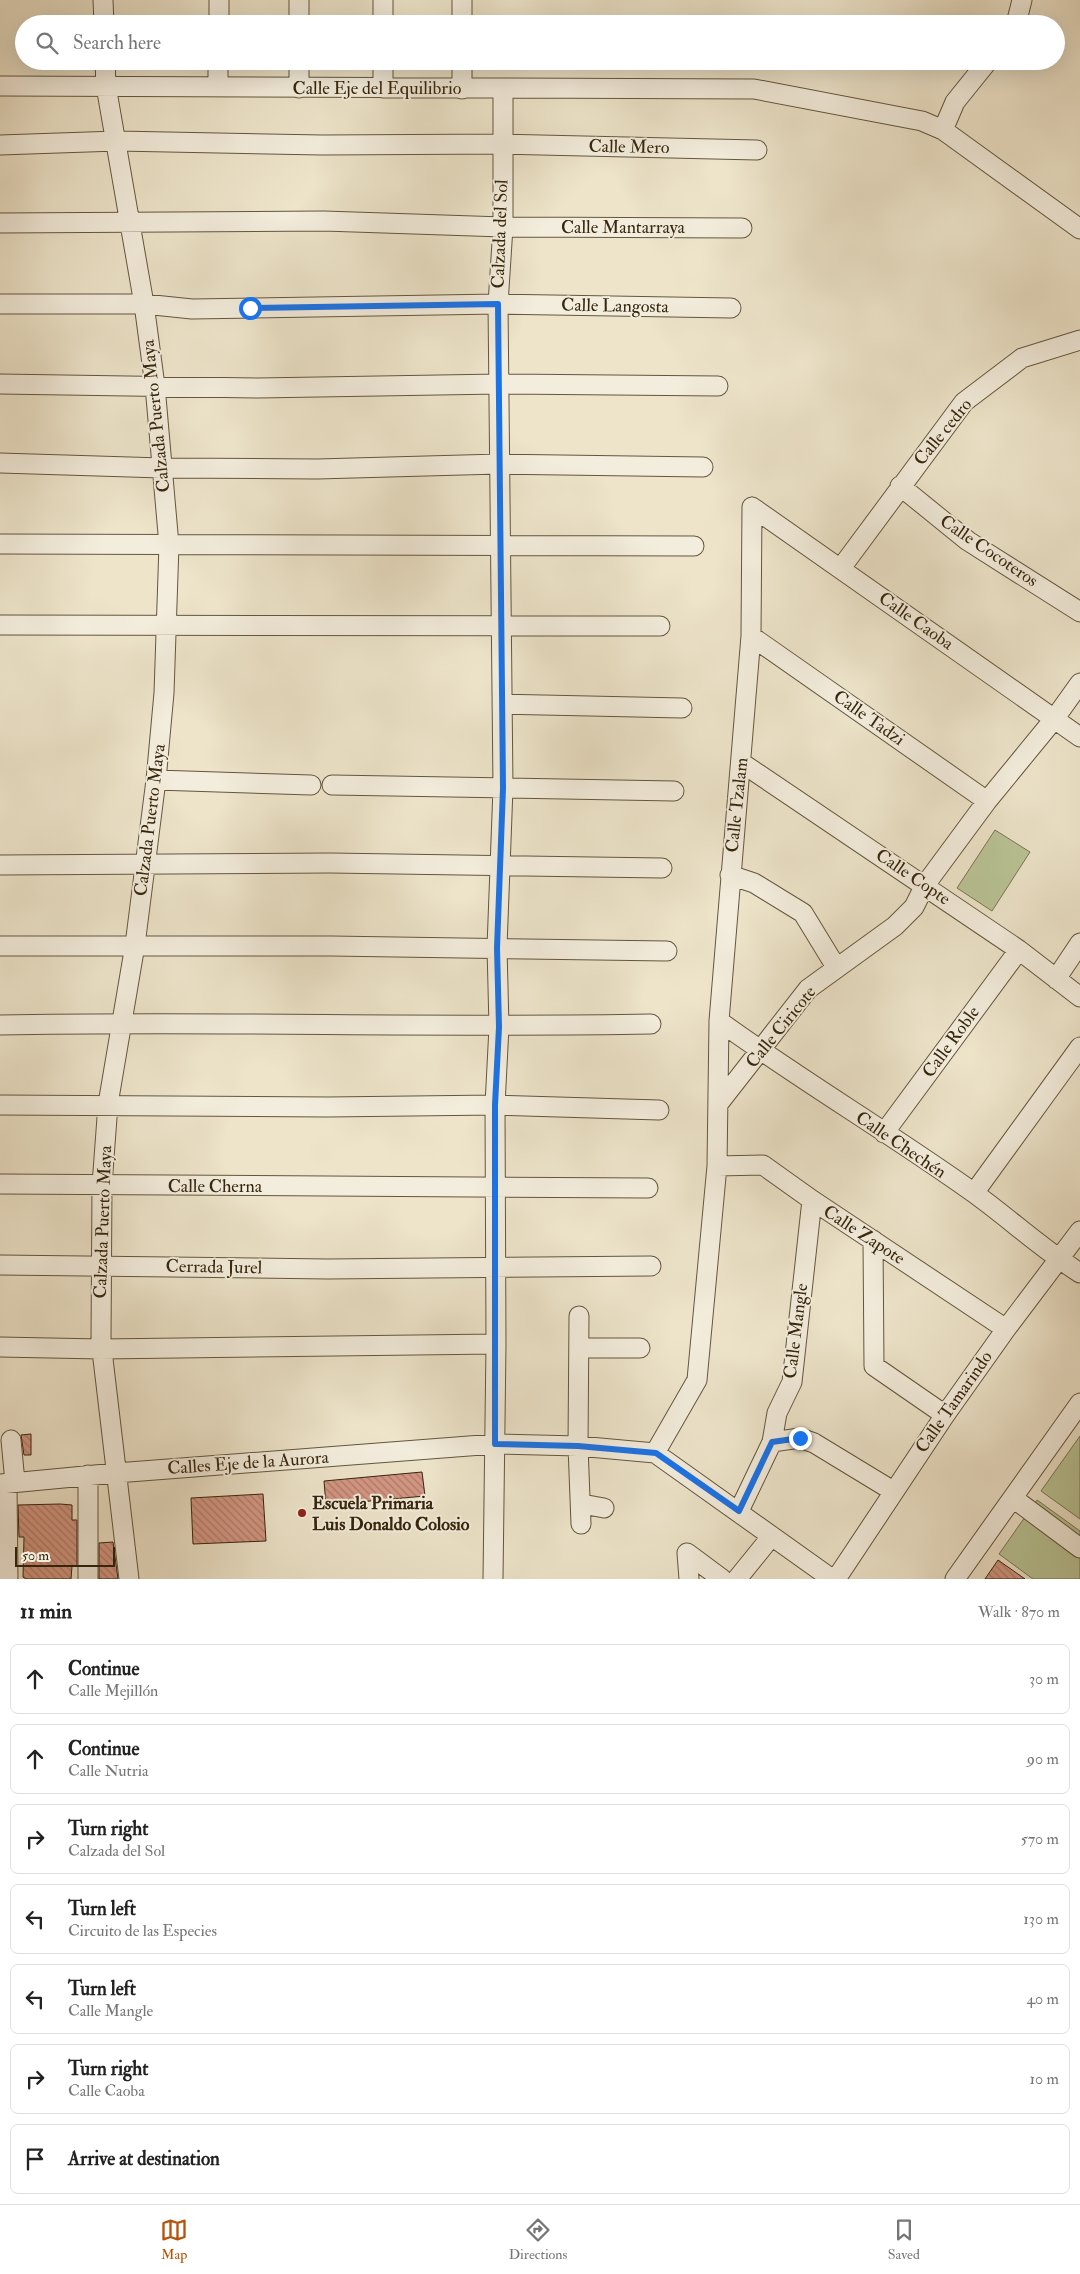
<!DOCTYPE html>
<meta charset="utf-8">
<style>
:root{--surface:#fff;--page:#f6f6f6;--text:#222;--muted:#767676;--line:#e0e0e0;--accent:#b45309}
body{margin:0;font-family:"IM FELL Double Pica",serif;background:var(--page);color:var(--text)}
.scale{position:absolute;left:15px;bottom:12px;width:100px;box-sizing:border-box;padding-left:5px;border:2px solid #36260e;border-top:0;font-size:14px;line-height:18px;white-space:nowrap;color:#36260e;-webkit-text-stroke:4px #f3eddd;paint-order:stroke}
.stop{position:absolute;width:15px;height:15px;margin:-11px;border:4px solid #1a73e8;border-radius:50%;background:#fff}
.stop.end{background:#1a73e8;border-color:#fff;box-shadow:0 1px 5px #0008}
.list{margin:0;padding:0;list-style:none}
h2{display:flex;justify-content:space-between;align-items:center;height:65px;margin:0;padding:0 20px;font-size:21px}
h2 small{font-size:16px;font-weight:400;color:var(--muted)}
.list li{display:grid;grid-template-columns:32px 1fr auto;gap:15px;align-items:center;box-sizing:border-box;height:70px;margin:0 10px 10px;padding:0 10px;border:1px solid var(--line);border-radius:8px}
.list b{display:block;font-size:19px;white-space:nowrap}
.list p{margin:0;font-size:16px;white-space:nowrap;color:var(--muted)}
.list em{font-size:16px;font-style:normal;color:var(--muted)}
.icon{flex:none;width:28px;height:28px;fill:none;stroke:currentColor;stroke-width:2;stroke-linecap:round;stroke-linejoin:round}
.map{position:relative;flex:none;width:1080px;height:1579px;overflow:hidden}
.search{position:absolute;background:var(--surface);box-shadow:0 5px 20px #0002;left:15px;right:15px;top:15px;height:55px;display:flex;align-items:center;gap:12px;box-sizing:border-box;padding:0 18px;border-radius:28px;color:var(--muted);font-size:19px}
.sheet{height:625px;background:var(--surface)}
nav{display:flex;justify-content:space-around;align-items:center;box-sizing:border-box;height:70px;border-top:1px solid var(--line);background:var(--surface);font-size:14px;color:var(--muted)}
nav a{display:grid;justify-items:center;gap:2px}
nav .on{color:var(--accent)}
.map>svg:first-child{display:block}
.garden{fill:#b9c496;stroke:#787552}
.building{fill:url(#building-back-hatch);stroke:#36260e}
.lines{fill:none;stroke-linecap:round;stroke-linejoin:round}
.minor-casing{stroke:#64563d;stroke-width:21}
.minor{stroke:#f3eddd;stroke-width:19}
.route{stroke:#1a73e8;stroke-width:6}
.poi-dot{fill:#8f2418;stroke:#f3eddd;stroke-width:2}
.labels{text-anchor:middle;dominant-baseline:central;stroke-width:4;stroke-linejoin:round;paint-order:stroke}
.street-label{font-size:18px;fill:#36260e;stroke:#f3eddd}
.poi-label{font-size:18px;font-weight:bold;fill:#36260e;stroke:#f3eddd;text-anchor:start}
</style>
<div class="map">
<svg width="1080" height="1579" viewBox="0 0 1080 1579">
<defs>
<pattern id="building-back-hatch" width="6" height="6" patternUnits="userSpaceOnUse" patternTransform="scale(1.25)"><rect width="6" height="6" fill="#d49784"/><path d="M-1 5l2 2M0 0l6 6M5-1l2 2" fill="none" stroke="#ad7b6a"/></pattern>
</defs>
<rect width="100%" height="100%" fill="#ede4ca"/>
<filter id="stains"><feTurbulence type="fractalNoise" baseFrequency=".004" numOctaves="4"/><feColorMatrix values="0 0 0 0 .2 0 0 0 0 .09 0 0 0 0 .02 0 0 0 .5 -.17"/></filter>
<radialGradient id="worn" r=".72"><stop offset=".6" stop-color="#630" stop-opacity="0"/><stop offset="1" stop-color="#630" stop-opacity=".3"/></radialGradient>
<path class="garden" d="M995,830L1030,852L992,911L957,888Z
M1080,1436V1519L1041,1491Z
M1037,1500L1080,1531V1579H1033L999,1554Z"/>
<path class="building" d="M31,1434V1455H24L21,1435Z
M422,1472L425,1496L326,1505L324,1481Z
M263,1494L266,1541L193,1544L191,1498Z
M60,1504L72,1505V1520H77V1566H72L71,1579H26L23,1577L24,1537H19L18,1505Z
M113,1542L118,1579H99V1543Z
M998,1560L1025,1579H985Z"/>
<g class="lines">
<g class="minor-casing">
<path id="minor" d="M103,0L104,24
M299,0V24
M219,24V0
M383,24V0
M462,24V0
M1016,24L1022,0
M105,61L106,86L144,304L155,386L169,545L164,693L156,780L135,945L108,1104L102,1185L101,1342L129,1579
M299,61V88
M0,86L754,89L922,121L943,130L1080,229
M218,87V61
M383,88V61
M462,89V61
M943,130L955,102L988,61
M0,145L117,141L322,145L502,144L757,150
M0,223L324,221L503,227L742,228
M0,304H144L192,309L498,304L731,308
M0,384L258,388L499,384L718,386
M0,463L162,468L317,469L499,464L703,467
M900,486L968,541L1080,612
M752,507L1080,737
M0,544L694,546
M841,568L964,402L1022,358L1080,340
M0,625L660,626
M751,636L987,801
M502,704L682,708
M742,763L1019,950L1080,997
M156,780L311,785
M332,785L674,791
M0,865L330,863L662,868
M730,875L754,883L803,913L836,967
M0,946H331L667,951
M1056,979L1080,943
M719,1021C802,1081 890,1133 974,1193C1010,1219 1042,1249 1080,1273
M0,1025C217,1021 434,1028 651,1024
M719,1103L808,989L895,926L914,907L925,885L987,801L1055,718L1080,683
M0,1105L328,1107L495,1105L659,1110
M884,1133L1019,950
M717,1166L763,1165L812,1200L1006,1329
M0,1184L648,1188
M974,1193L1080,1047
M873,1240L874,1366L945,1415
M0,1265L328,1269L651,1266
M579,1316L578,1446L581,1524
M0,1347L101,1349L496,1344
M580,1348H640
M11,1440L15,1482
M772,1442L800,1438L814,1443L893,1491
M655,1453L697,1380L717,1166L719,1021L751,636L752,507
M7,1483L8,1579
M0,1484L116,1473L495,1444L578,1446L655,1453L832,1579
M1013,1498L1080,1548
M582,1504L604,1508
M739,1511L772,1442L777,1413L792,1382L812,1200
M687,1553L722,1579
M687,1553L689,1579
M88,1579V1475
M493,1579L496,1344L495,1105L499,1027L497,947L503,788L498,304L503,227V89
M737,1579L771,1537
M836,1579L945,1415L1006,1329L1080,1231
M955,1579L1080,1403"/>
</g>
<use href="#minor" class="minor"/>
</g>
<g class="lines">
<path class="route" d="M250,308L498,304L503,788L497,948L499,1027L495,1105V1444L578,1446L656,1453L739,1511L772,1442L800,1438"/>
</g>
<circle class="poi-dot" cx="302" cy="1513" r="5"/>
<g class="labels">
<g class="street-label">
<text x="377" y="88">Calle Eje del Equilibrio</text>
<text transform="translate(629 147) rotate(1)">Calle Mero</text>
<text x="623" y="227">Calle Mantarraya</text>
<text transform="translate(500 234) rotate(-88)">Calzada del Sol</text>
<text transform="translate(615 306) rotate(1)">Calle Langosta</text>
<text transform="translate(156 416) rotate(-96)">Calzada Puerto Maya</text>
<text transform="translate(943 432) rotate(-51)">Calle cedro</text>
<text transform="translate(989 551) rotate(34)">Calle Cocoteros</text>
<text transform="translate(916 621) rotate(35)">Calle Caoba</text>
<text transform="translate(869 718) rotate(35)">Calle Tadzi</text>
<text transform="translate(737 805) rotate(-84)">Calle Tzalam</text>
<text transform="translate(150 820) rotate(-83)">Calzada Puerto Maya</text>
<text transform="translate(913 877) rotate(34)">Calle Copte</text>
<text transform="translate(781 1027) rotate(-51)">Calle Ciricote</text>
<text transform="translate(951 1042) rotate(-54)">Calle Roble</text>
<text transform="translate(901 1145) rotate(34)">Calle Chechén</text>
<text x="215" y="1186">Calle Cherna</text>
<text transform="translate(103 1222) rotate(-88)">Calzada Puerto Maya</text>
<text transform="translate(864 1235) rotate(33)">Calle Zapote</text>
<text transform="translate(214 1267) rotate(1)">Cerrada Jurel</text>
<text transform="translate(796 1331) rotate(-83)">Calle Mangle</text>
<text transform="translate(954 1402) rotate(-55)">Calle Tamarindo</text>
<text transform="translate(248 1463) rotate(-4)">Calles Eje de la Aurora</text>
</g>
<g class="poi-label">
<text x="312" y="1503">Escuela Primaria<tspan x="312" dy="21">Luis Donaldo Colosio</tspan></text>
</g>
</g>
<rect width="100%" height="100%" filter="url(#stains)"/>
<rect width="100%" height="100%" fill="url(#worn)"/>
</svg>
<div class="scale">50 m</div>
<div class="stop" style="left:250px;top:308px"></div>
<div class="stop end" style="left:800px;top:1438px"></div>
<div class="search"><svg class="icon" aria-label="search" viewBox="0 0 24 24"><circle cx="10" cy="10" r="6"/><path d="M15 15l6 6"/></svg>Search here</div>
</div>
<section class="sheet">
<h2>11 min<small>Walk · 870 m</small></h2>
<ul class="list">
<li><svg class="icon" aria-label="ahead" viewBox="0 0 24 24"><path d="M12 20V5M6 11l6-6 6 6"/></svg><div><b>Continue</b><p>Calle Mejillón</p></div><em>30 m</em></li>
<li><svg class="icon" aria-label="ahead" viewBox="0 0 24 24"><path d="M12 20V5M6 11l6-6 6 6"/></svg><div><b>Continue</b><p>Calle Nutria</p></div><em>90 m</em></li>
<li><svg class="icon" aria-label="right" viewBox="0 0 24 24"><path d="M7 20v-9h11M14 6l5 5-5 5"/></svg><div><b>Turn right</b><p>Calzada del Sol</p></div><em>570 m</em></li>
<li><svg class="icon" aria-label="left" viewBox="0 0 24 24"><path d="M17 20v-9H6M10 6l-5 5 5 5"/></svg><div><b>Turn left</b><p>Circuito de las Especies</p></div><em>130 m</em></li>
<li><svg class="icon" aria-label="left" viewBox="0 0 24 24"><path d="M17 20v-9H6M10 6l-5 5 5 5"/></svg><div><b>Turn left</b><p>Calle Mangle</p></div><em>40 m</em></li>
<li><svg class="icon" aria-label="right" viewBox="0 0 24 24"><path d="M7 20v-9h11M14 6l5 5-5 5"/></svg><div><b>Turn right</b><p>Calle Caoba</p></div><em>10 m</em></li>
<li><svg class="icon" aria-label="arrive" viewBox="0 0 24 24"><path d="M6 21V4h12l-3 4 3 4H6"/></svg><div><b>Arrive at destination</b></div></li>
</ul>
</section>
<nav>
<a class="on"><svg class="icon" aria-label="map" viewBox="0 0 24 24"><path d="M3 6l6-2 6 2 6-2v14l-6 2-6-2-6 2zM9 4v14M15 6v14"/></svg>Map</a>
<a><svg class="icon" aria-label="directions" viewBox="0 0 24 24"><path d="M12 3l9 9-9 9-9-9zM9 14v-3h6M13 9l2 2-2 2"/></svg>Directions</a>
<a><svg class="icon" aria-label="saved" viewBox="0 0 24 24"><path d="M7 4h10v16l-5-4-5 4z"/></svg>Saved</a>
</nav>
